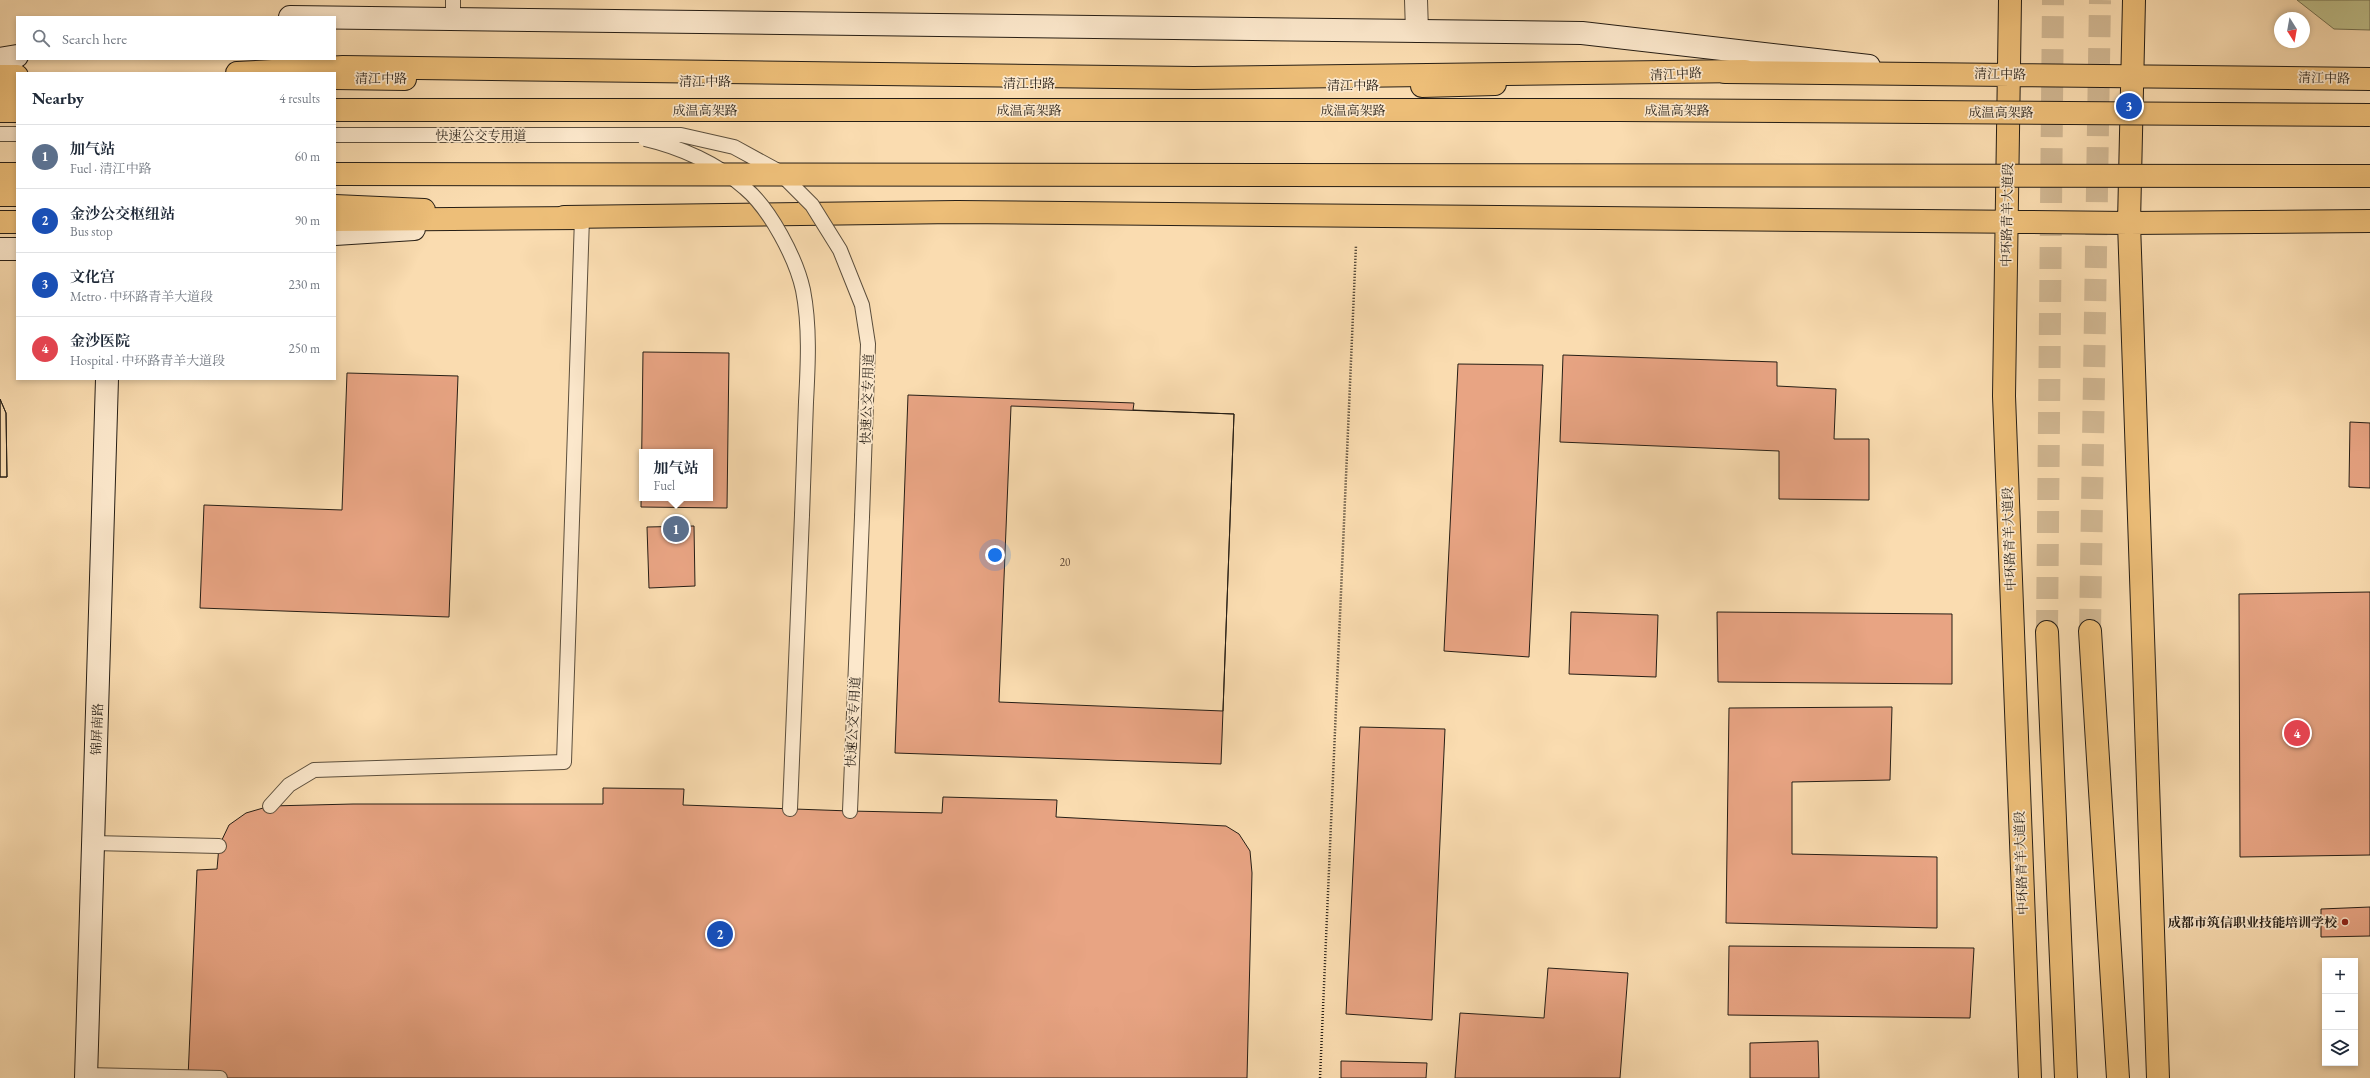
<!DOCTYPE html>
<meta charset="utf-8">
<style>
:root{--surface:#fff;--page:#f2f2f3;--text:#1f2937;--muted:#747a83;--line:#e0e1e3;--accent:#7c3aed}
body{margin:0;font-family:"EB Garamond","Noto Serif SC",serif;background:var(--page);color:var(--text)}
.controls{position:absolute;right:12px;bottom:12px;display:grid;overflow:hidden;border-radius:0px;box-shadow:0 2px 6px #0003}
.controls button{width:36px;height:36px;display:grid;place-items:center;padding:0;border:0;border-bottom:1px solid var(--line);background:var(--surface);color:var(--text);font:20px sans-serif}
.compass{position:absolute;left:2274px;top:12px;width:36px;height:36px;border-radius:50%;background:var(--surface);box-shadow:0 2px 6px #0003;rotate:169deg}
.you{position:absolute;left:995px;top:555px;width:14px;height:14px;margin:-10px;border:3px solid #fff;border-radius:50%;background:#1a73e8;box-shadow:0 0 0 6px #1a73e833}
.badge{display:grid;place-items:center;width:26px;height:26px;border-radius:50%;background:var(--accent);color:#fff;font-size:13px;font-weight:700}
.pin{position:absolute;translate:-50% -50%;border:2px solid #fff;box-shadow:0 1px 4px #0006}
.popup{position:absolute;left:639px;top:449px;width:74px;height:52px;box-sizing:border-box;display:grid;place-content:center;border-radius:0px;background:var(--surface);filter:drop-shadow(0 1px 3px #0005);font-size:13px;white-space:nowrap;color:var(--muted)}
.popup b{font-size:15px;color:var(--text)}
.popup::after{content:'';position:absolute;left:50%;top:100%;margin-left:-8px;border:8px solid transparent;border-top-color:var(--surface)}
.list{margin:0;padding:0;list-style:none}
h2{display:flex;justify-content:space-between;align-items:center;height:52px;margin:0;padding:0 16px;font-size:17px}
h2 small{font-size:13px;font-weight:400;color:var(--muted)}
.list li{display:grid;grid-template-columns:26px 1fr auto;gap:12px;align-items:center;box-sizing:border-box;height:64px;padding:0 16px;border-top:1px solid var(--line)}
.list b{display:block;font-size:15px;white-space:nowrap}
.list p{margin:0;font-size:13px;white-space:nowrap;color:var(--muted)}
.list em{font-size:13px;font-style:normal;color:var(--muted)}
.icon{flex:none;width:22px;height:22px;fill:none;stroke:currentColor;stroke-width:2;stroke-linecap:round;stroke-linejoin:round}
.map{position:relative;flex:none;width:2370px;height:1078px;overflow:hidden}
.search{position:absolute;background:var(--surface);box-shadow:0 2px 6px #0003;left:16px;top:16px;width:320px;height:44px;display:flex;align-items:center;gap:10px;box-sizing:border-box;padding:0 14px;border-radius:0px;color:var(--muted);font-size:15px}
.panel{position:absolute;background:var(--surface);box-shadow:0 2px 6px #0003;left:16px;top:72px;width:320px;height:308px;border-radius:0px}
.map>svg:first-child{display:block}
.green{fill:#bfc08b;stroke:#726f50}
.building{fill:#e8a483;stroke:#261e15;fill-rule:evenodd}
.lines{fill:none;stroke-linecap:round;stroke-linejoin:round}
.primary-tunnel{stroke:#d0b691;stroke-width:22;stroke-dasharray:22 11;stroke-linecap:butt}
.lane-casing{stroke:#5b4e3c;stroke-width:16}
.street-casing{stroke:#5b4e3c;stroke-width:24}
.secondary-casing{stroke:#261e15;stroke-width:24}
.primary-casing{stroke:#261e15;stroke-width:24}
.highway-casing{stroke:#261e15;stroke-width:24}
.path{stroke:#261e15;stroke-width:2.5;stroke-dasharray:1 2;stroke-linecap:butt}
.lane{stroke:#fce8cc;stroke-width:14}
.street{stroke:#fce8cc;stroke-width:22}
.secondary{stroke:#fce8cc;stroke-width:22}
.primary{stroke:#edbe78;stroke-width:22}
.highway{stroke:#edbe78;stroke-width:22}
.lane-bridge-casing{stroke:#5b4e3c;stroke-width:16;stroke-linecap:butt}
.highway-bridge-casing{stroke:#261e15;stroke-width:24;stroke-linecap:butt}
.lane-bridge{stroke:#fce8cc;stroke-width:14}
.highway-bridge{stroke:#edbe78;stroke-width:22}
.poi-dot{fill:#8f2418;stroke:#fce8cc;stroke-width:1.5}
.labels{text-anchor:middle;dominant-baseline:central;stroke-width:3.5;stroke-linejoin:round;paint-order:stroke}
.number-label{font-size:11px;fill:#564030}
.street-label{font-size:13px;fill:#261e15;stroke:#fce8cc}
.poi-label{font-size:13px;font-weight:bold;fill:#261e15;stroke:#fce8cc;text-anchor:end}
</style>
<div class="map">
<svg width="2370" height="1078" viewBox="0 0 2370 1078">
<rect width="100%" height="100%" fill="#fadcb0"/>
<filter id="stains"><feTurbulence type="fractalNoise" baseFrequency=".005" numOctaves="4"/><feColorMatrix values="0 0 0 0 .2 0 0 0 0 .09 0 0 0 0 .02 0 0 0 .5 -.17"/></filter>
<radialGradient id="worn" r=".72"><stop offset=".6" stop-color="#630" stop-opacity="0"/><stop offset="1" stop-color="#630" stop-opacity=".3"/></radialGradient>
<path class="green" d="M2297,0H2370V30L2334,29Z"/>
<path class="building" d="M643,352L729,353L727,508L641,507ZM642,452H710V498H642Z
M1563,355L1777,362V386L1836,389L1834,439H1869V500L1779,499V451L1560,442Z
M1458,364L1543,365L1529,657L1444,651Z
M347,373L458,376L449,617L200,608L204,505L342,510Z
M908,395L1134,403L1133,410L1234,414L1221,764L895,753Z
M0,399L6,413L7,477H0Z
M0,399L6,413L7,477H0Z
M1011,406L1234,414L1223,711L999,702Z
M2350,422L2370,423V488L2349,487Z
M694,526L695,586L649,588L647,527Z
M2370,592V855L2240,857L2239,594Z
M1571,612L1658,615L1656,677L1569,674Z
M1717,612L1952,614V684L1718,682Z
M1892,707L1890,780L1792,782V854L1937,857V928L1726,923L1729,708Z
M1360,727L1445,729L1432,1020L1346,1014Z
M603,788L684,789L683,805L850,811L942,813L943,797L1057,800L1056,817L1226,826L1239,834L1250,851L1252,873L1247,1078H188L197,870L217,869L219,846L229,825L246,813L270,806L353,804H603Z
M2370,907V936L2321,937V909Z
M1729,946L1974,948L1970,1018L1728,1015Z
M1548,968L1628,973L1620,1078H1455L1460,1013L1544,1018Z
M1818,1041L1819,1078H1750V1043Z
M1341,1061L1427,1063L1426,1078H1341Z"/>
<g class="lines">
<path class="primary-tunnel" d="M2090,631L2100,0
M2047,632L2053,0"/>
<g class="lane-casing">
<path id="lane" d="M453,18V0
M0,134H17
M335,135H627
M270,806L289,785L314,770L564,762L582,218
M790,809L802,515
M850,811L862,517
M93,843L219,846
M86,1075L220,1078"/>
</g>
<g class="street-casing">
<path id="street" d="M1416,0L1417,31"/>
</g>
<g class="secondary-casing">
<path id="secondary" d="M290,17L1582,33L1869,66
M0,59L17,56
M335,234L414,229
M0,249H17
M86,1078L107,379"/>
</g>
<g class="primary-casing">
<path id="primary" d="M2010,0L2004,396L2030,1078
M2134,0L2129,223L2158,1078
M1725,72L2370,79
M0,76H17
M335,78L405,79
M1422,86L1495,84
M0,195H17
M335,206L424,210
M564,217L957,212L2129,223L2370,221
M2090,631L2118,1078
M2047,632L2066,1078"/>
</g>
<g class="highway-casing">
<path id="highway" d="M237,73L343,67L1194,78L1745,71
M0,93L17,90
M0,111H17
M0,174H17
M335,220L582,218
M0,222H17"/>
</g>
<path class="path" d="M1320,1078L1356,245"/>
<use href="#lane" class="lane"/>
<use href="#street" class="street"/>
<use href="#secondary" class="secondary"/>
<use href="#primary" class="primary"/>
<use href="#highway" class="highway"/>
<g class="lane-bridge-casing">
<path id="lane-bridge" d="M627,135H681L734,147L778,171L812,205L840,250L862,305L868,344L862,517
M645,139C680,147 718,164 745,188C770,209 796,258 803,290C810,326 808,365 806,402C805,440 803,477 802,515"/>
</g>
<g class="highway-bridge-casing">
<path id="highway-bridge" d="M335,110H1620L2370,115
M335,174L2370,176"/>
</g>
<use href="#lane-bridge" class="lane-bridge"/>
<use href="#highway-bridge" class="highway-bridge"/>
</g>
<circle class="poi-dot" cx="2345" cy="922" r="4"/>
<g class="labels">
<g class="number-label">
<text x="1065" y="562">20</text>
</g>
<g class="street-label">
<text transform="translate(1676 74) rotate(-3)">清江中路</text>
<text transform="translate(2000 74) rotate(1)">清江中路</text>
<text x="381" y="78">清江中路</text>
<text transform="translate(2324 78) rotate(1)">清江中路</text>
<text x="705" y="81">清江中路</text>
<text x="1029" y="83">清江中路</text>
<text x="1353" y="85">清江中路</text>
<text x="705" y="110">成温高架路</text>
<text x="1029" y="110">成温高架路</text>
<text x="1353" y="110">成温高架路</text>
<text x="1677" y="110">成温高架路</text>
<text x="2001" y="112">成温高架路</text>
<text x="481" y="135">快速公交专用道</text>
<text transform="translate(2007 215) rotate(-89)">中环路青羊大道段</text>
<text transform="translate(867 399) rotate(-88)">快速公交专用道</text>
<text transform="translate(2009 539) rotate(-92)">中环路青羊大道段</text>
<text transform="translate(853 722) rotate(-87)">快速公交专用道</text>
<text transform="translate(97 729) rotate(-88)">锦屏南路</text>
<text transform="translate(2021 863) rotate(-92)">中环路青羊大道段</text>
</g>
<g class="poi-label">
<text x="2337" y="922">成都市筑信职业技能培训学校</text>
</g>
</g>
<rect width="100%" height="100%" filter="url(#stains)"/>
<rect width="100%" height="100%" fill="url(#worn)"/>
</svg>
<div class="controls">
<button>+</button>
<button>−</button>
<button><svg class="icon" aria-label="layers" viewBox="0 0 24 24"><path d="M12 4l9 5-9 5-9-5zM3 14l9 5 9-5"/></svg></button>
</div>
<svg class="compass" viewBox="-18 -18 36 36"><path d="M0-13l5 13h-10z" fill="#e53935"/><path d="M0 13l5-13h-10z" fill="#747a83"/></svg>
<div class="you"></div>
<div class="pin badge" style="left:676px;top:529px;background:#5c6f8a">1</div>
<div class="popup"><b>加气站</b>Fuel</div>
<div class="pin badge" style="left:720px;top:934px;background:#1a4fb4">2</div>
<div class="pin badge" style="left:2129px;top:106px;background:#1a4fb4">3</div>
<div class="pin badge" style="left:2297px;top:733px;background:#e0444e">4</div>
<div class="search"><svg class="icon" aria-label="search" viewBox="0 0 24 24"><circle cx="10" cy="10" r="6"/><path d="M15 15l6 6"/></svg>Search here</div>
<section class="panel">
<h2>Nearby<small>4 results</small></h2>
<ul class="list">
<li><span class="badge" style="background:#5c6f8a">1</span><div><b>加气站</b><p>Fuel · 清江中路</p></div><em>60 m</em></li>
<li><span class="badge" style="background:#1a4fb4">2</span><div><b>金沙公交枢纽站</b><p>Bus stop</p></div><em>90 m</em></li>
<li><span class="badge" style="background:#1a4fb4">3</span><div><b>文化宫</b><p>Metro · 中环路青羊大道段</p></div><em>230 m</em></li>
<li><span class="badge" style="background:#e0444e">4</span><div><b>金沙医院</b><p>Hospital · 中环路青羊大道段</p></div><em>250 m</em></li>
</ul>
</section>
</div>
